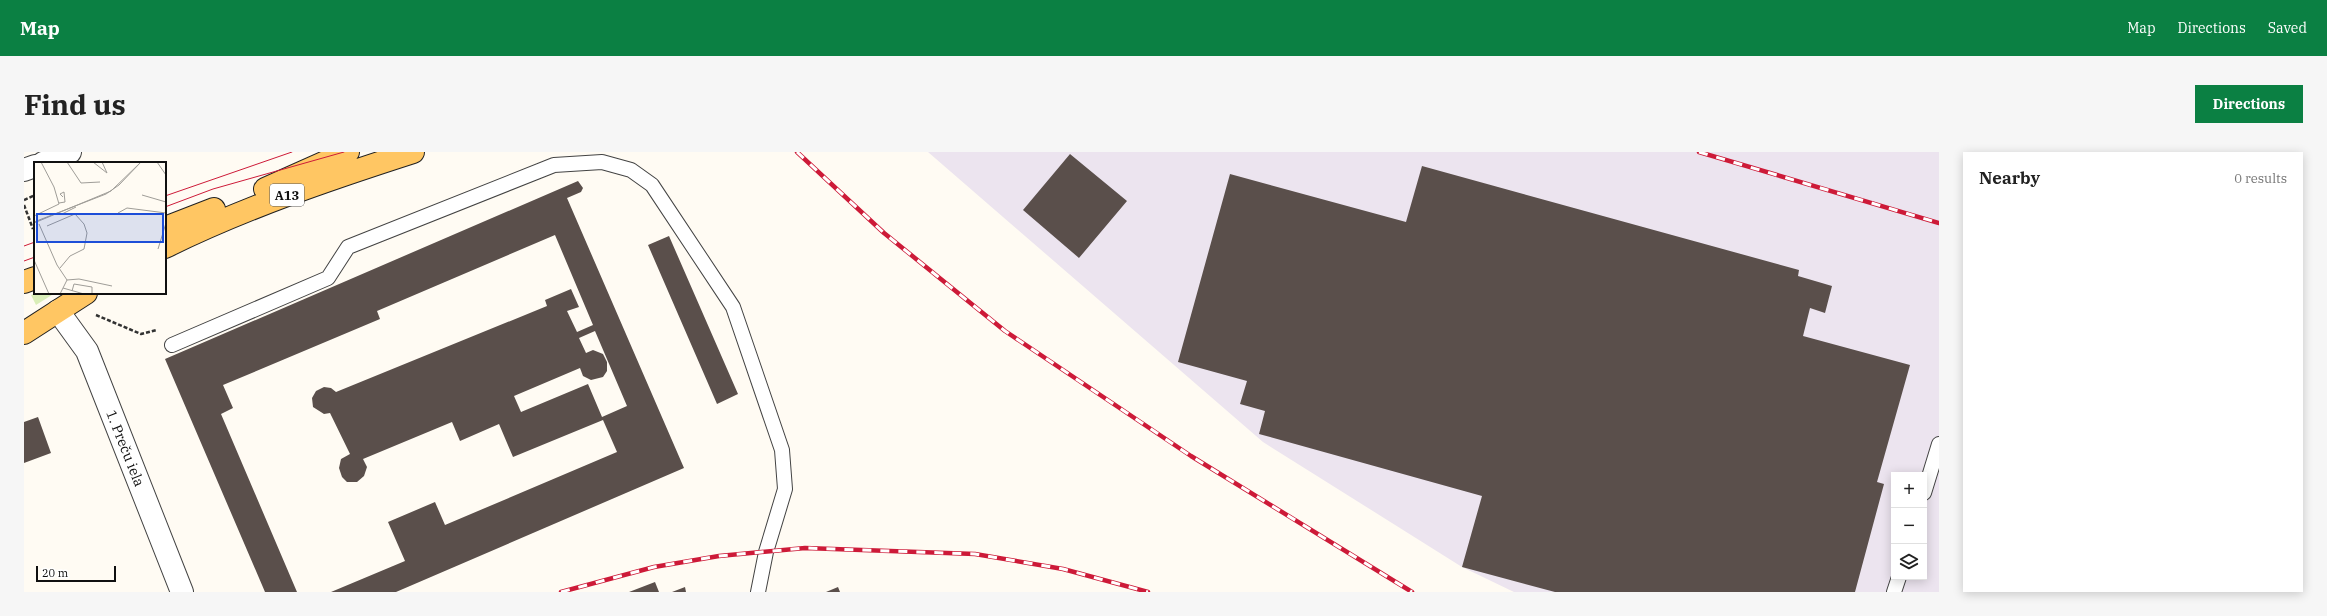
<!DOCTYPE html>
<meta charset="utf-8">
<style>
:root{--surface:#fff;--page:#f6f6f6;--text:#222;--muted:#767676;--line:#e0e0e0;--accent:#0b8043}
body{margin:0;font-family:"IBM Plex Serif",serif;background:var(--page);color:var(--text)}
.controls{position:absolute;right:12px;bottom:12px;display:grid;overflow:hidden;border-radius:0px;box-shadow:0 2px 10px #0003}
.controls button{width:36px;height:36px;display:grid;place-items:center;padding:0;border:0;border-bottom:1px solid var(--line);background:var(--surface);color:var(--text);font:20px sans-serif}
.scale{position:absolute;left:12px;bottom:10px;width:80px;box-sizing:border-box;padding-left:4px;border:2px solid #101010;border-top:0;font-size:11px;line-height:14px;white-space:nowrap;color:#101010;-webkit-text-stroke:3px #fff;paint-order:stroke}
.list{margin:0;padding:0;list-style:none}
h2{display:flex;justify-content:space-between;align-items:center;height:52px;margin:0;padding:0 16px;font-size:17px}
h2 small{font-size:13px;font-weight:400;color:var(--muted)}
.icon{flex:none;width:22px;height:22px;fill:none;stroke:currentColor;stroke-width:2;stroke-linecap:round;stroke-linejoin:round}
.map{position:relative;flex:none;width:1915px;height:440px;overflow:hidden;border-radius:0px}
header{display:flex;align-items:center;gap:24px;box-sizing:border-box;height:56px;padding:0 20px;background:var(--accent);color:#fff}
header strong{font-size:19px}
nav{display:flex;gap:22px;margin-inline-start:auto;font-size:14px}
.intro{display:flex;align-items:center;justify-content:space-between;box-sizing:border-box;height:96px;padding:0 24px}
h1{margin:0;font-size:28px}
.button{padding:10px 18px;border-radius:0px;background:var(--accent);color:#fff;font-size:14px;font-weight:700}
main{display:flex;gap:24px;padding:0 24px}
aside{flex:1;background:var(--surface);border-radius:0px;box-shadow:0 2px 10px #0003}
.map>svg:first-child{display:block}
.industrial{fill:#ece4ef;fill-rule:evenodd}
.green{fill:#daeeb8}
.building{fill:#5a4f4b;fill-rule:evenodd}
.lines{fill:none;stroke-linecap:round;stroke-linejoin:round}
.service-casing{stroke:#434343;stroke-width:16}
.minor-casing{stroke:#434343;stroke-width:24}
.primary-casing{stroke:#212121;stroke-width:24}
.path{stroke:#323232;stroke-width:2.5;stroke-dasharray:4 2;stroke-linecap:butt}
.service{stroke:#fff;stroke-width:14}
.minor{stroke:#fff;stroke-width:22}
.primary{stroke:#ffc663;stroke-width:22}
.tram{stroke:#cd1a38;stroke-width:1}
.rail-casing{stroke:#cd1a38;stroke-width:4.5}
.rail{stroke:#fff;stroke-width:3;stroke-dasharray:9;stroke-linecap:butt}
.labels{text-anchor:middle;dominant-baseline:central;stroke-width:4;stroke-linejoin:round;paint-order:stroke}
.shield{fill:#fff;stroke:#585858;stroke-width:1}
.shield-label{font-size:13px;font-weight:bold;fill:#101010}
.street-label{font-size:14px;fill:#101010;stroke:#fff}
.inset-road{fill:none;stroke:#9f9d98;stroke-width:1}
.view{fill:#1d4ed8;fill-opacity:0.15;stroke:#1d4ed8;stroke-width:2}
.inset-edge{fill:none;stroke:#101010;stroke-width:2}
</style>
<header>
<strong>Map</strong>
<nav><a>Map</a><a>Directions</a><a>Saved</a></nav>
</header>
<div class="intro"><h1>Find us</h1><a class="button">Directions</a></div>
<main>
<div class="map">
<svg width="1915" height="440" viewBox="0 0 1915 440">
<rect width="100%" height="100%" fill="#fffbf3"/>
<path class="industrial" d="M904,0H1915V440H1490L1438,415L1239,290ZM1870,323H1900V425H1870Z"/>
<path class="green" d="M13,141H31L12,153L7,143Z"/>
<path class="building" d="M1046,2L1103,49L1055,106L999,58Z
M1398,14L1775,118L1774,124L1808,134L1801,161L1786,156L1779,184L1886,213L1853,330L1860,332L1831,440H1531L1438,415L1458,344L1235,282L1241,259L1216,252L1223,229L1154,210L1206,22L1382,70Z
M554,29L559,36L557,40L543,46L660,316L372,440H307L381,409L364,370L411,350L421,373L593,300L579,268L489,305L475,272L436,289L428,270L339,307L343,315L340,324L333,330H323L318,325L315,316L317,307L326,302L306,261L300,262L289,255L288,246L292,239L300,235L307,236L312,240L523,154L521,148L547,137L555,155L543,159L553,180L569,173L531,83L353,159L356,167L199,233L209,256L197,262L273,440H241L141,207ZM571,179L603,254L578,265L564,232L497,260L490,244L556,216L559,224L567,228L579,225L583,219V210L579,202L569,198L562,201L555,186Z
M645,84L714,242L693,252L624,93Z
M14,265L27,301L0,311V270Z
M631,430L635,440H605Z
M661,435L662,440H648Z
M814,435L816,440H802Z"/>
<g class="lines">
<g class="service-casing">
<path id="service" d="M148,193L304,126L324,95L530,13L578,10L607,18L628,33L709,155L758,298L761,337L742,400L734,440
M1900,341L1915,292
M1870,440L1875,425"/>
</g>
<g class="minor-casing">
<g id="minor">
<path d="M19,11L46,0"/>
<path d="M0,18L11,14"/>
<path id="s1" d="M34,159L63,199L158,440"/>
</g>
</g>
<g class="primary-casing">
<path id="primary" d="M241,37L324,0
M141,76L190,57
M141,95C220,56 305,27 389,0
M0,130L11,126
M0,181L62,141"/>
</g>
<path class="path" d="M0,48L11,43
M0,53L9,77
M72,163L117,182L133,178"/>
<use href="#service" class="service"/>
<use href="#minor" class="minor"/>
<use href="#primary" class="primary"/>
<path class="tram" d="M141,44L268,0
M141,55L189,37L320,0
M0,94L11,90
M0,109L11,105"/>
<g class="rail-casing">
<path id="rail" d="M773,0L860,81L981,179L1167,304L1388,440
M1675,0L1915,71
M537,440L630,415L695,404L781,396L951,402L1039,417L1124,440"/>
</g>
<use href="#rail" class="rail"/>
</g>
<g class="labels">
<rect class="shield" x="246" y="32" width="34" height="22" rx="3"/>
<g class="shield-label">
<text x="263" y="43">A13</text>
</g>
<g class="street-label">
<text stroke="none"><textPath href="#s1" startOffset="154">1. Preču iela</textPath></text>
</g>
</g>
<g transform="translate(10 10)">
<rect width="132" height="132" fill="#fffbf3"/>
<path class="inset-road" d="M33,0L47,21L66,20M59,0L73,11L68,0M123,0L132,13M108,33L132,40M25,41L31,40L30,30L26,32L29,35M84,51L93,46L132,51M28,52L42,45M0,54L25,42L20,25L7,0M0,60L72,32L85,23L107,0M0,61L77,29L107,0M5,62L23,103L33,118L26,132M13,64L41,52L50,62L53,71L50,87L36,94L26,106M124,87L132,61M0,98L15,132M33,118L45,117L78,124M29,126L50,132M38,129L40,122L58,125V132"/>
<path class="view" d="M3,52H129V80H3Z"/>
<rect width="132" height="132" class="inset-edge"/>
</g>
</svg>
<div class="controls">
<button>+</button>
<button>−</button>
<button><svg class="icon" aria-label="layers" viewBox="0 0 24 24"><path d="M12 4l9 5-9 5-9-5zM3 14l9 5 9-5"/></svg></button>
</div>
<div class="scale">20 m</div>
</div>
<aside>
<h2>Nearby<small>0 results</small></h2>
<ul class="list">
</ul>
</aside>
</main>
